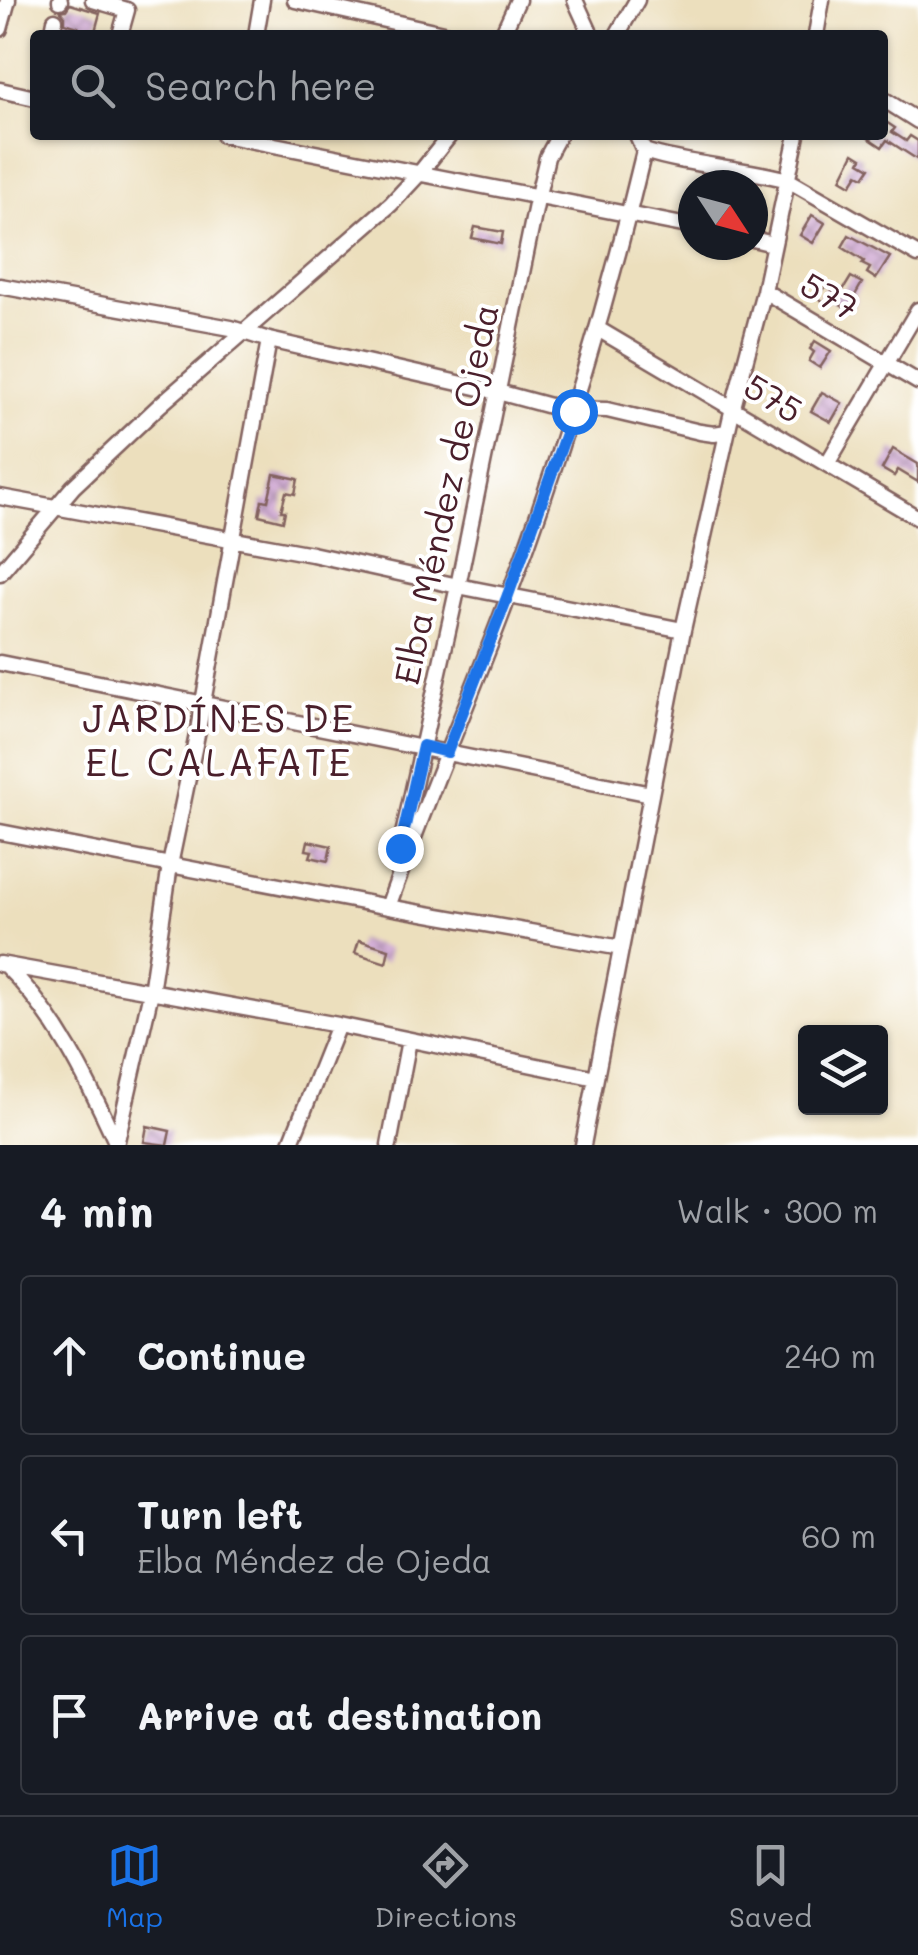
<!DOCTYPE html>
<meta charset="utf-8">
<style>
:root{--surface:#171b24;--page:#20242c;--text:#f1f3f6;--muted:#9ea1a6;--line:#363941;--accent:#1a73e8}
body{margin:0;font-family:Mali,sans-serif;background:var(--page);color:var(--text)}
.controls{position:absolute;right:30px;bottom:30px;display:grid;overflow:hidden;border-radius:10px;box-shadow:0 2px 8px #0004}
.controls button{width:90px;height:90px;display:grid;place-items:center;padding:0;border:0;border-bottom:2px solid var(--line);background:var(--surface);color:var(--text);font:50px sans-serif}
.compass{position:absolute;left:678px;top:170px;width:90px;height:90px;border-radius:50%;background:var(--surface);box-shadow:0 2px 8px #0004;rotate:126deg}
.stop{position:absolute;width:30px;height:30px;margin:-22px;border:8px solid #1a73e8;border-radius:50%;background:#fff}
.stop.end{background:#1a73e8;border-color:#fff;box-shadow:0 2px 10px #0008}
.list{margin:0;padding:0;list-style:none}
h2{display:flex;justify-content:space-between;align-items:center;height:130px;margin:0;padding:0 40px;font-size:42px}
h2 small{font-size:32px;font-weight:400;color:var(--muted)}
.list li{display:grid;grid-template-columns:65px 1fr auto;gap:30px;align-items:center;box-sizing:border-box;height:160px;margin:0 20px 20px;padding:0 20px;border:2px solid var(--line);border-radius:10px}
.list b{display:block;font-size:38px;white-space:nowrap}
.list p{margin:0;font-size:32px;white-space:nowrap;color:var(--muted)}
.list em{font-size:32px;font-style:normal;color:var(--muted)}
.icon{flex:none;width:55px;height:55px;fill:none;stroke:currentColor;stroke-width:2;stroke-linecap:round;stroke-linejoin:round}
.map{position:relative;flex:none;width:918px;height:1145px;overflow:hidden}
.search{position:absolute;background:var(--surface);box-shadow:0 2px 8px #0004;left:30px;right:30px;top:30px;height:110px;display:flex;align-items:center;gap:25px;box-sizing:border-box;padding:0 35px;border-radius:10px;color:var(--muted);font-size:38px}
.sheet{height:670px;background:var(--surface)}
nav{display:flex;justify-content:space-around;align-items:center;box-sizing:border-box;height:140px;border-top:2px solid var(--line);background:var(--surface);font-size:28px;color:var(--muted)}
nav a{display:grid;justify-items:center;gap:5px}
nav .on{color:var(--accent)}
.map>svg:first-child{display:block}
.building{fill:url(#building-cross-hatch)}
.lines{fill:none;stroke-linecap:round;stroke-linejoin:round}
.minor-casing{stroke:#83625e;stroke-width:19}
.minor{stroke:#fff;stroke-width:14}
.route{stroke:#1a73e8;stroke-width:12}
.labels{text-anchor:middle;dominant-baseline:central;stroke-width:8;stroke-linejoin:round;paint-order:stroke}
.street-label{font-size:35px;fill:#4a1f2b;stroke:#fff}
.neighbourhood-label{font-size:38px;letter-spacing:2.5px;fill:#4a1f2b;stroke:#fff}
</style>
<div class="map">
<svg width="918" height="1145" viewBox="0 0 918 1145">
<defs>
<pattern id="building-cross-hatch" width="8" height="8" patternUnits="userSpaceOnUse" patternTransform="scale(2.5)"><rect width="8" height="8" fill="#d3afd6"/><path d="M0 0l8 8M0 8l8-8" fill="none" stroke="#ad8eae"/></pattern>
</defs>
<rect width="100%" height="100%" fill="#fff"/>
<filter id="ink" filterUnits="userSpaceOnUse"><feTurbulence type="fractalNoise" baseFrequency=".01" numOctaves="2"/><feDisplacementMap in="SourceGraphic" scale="20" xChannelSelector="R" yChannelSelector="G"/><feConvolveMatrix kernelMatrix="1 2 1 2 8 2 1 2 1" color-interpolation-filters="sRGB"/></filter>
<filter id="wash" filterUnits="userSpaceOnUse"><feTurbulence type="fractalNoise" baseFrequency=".0048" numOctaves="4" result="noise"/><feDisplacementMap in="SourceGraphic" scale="40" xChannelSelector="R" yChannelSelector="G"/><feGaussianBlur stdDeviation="2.25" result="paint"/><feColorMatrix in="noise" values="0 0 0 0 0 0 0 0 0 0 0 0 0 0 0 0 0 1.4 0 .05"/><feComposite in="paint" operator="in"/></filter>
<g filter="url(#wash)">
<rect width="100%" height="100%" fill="#ecdfbd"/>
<g id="blocks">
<path class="building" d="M70,4L100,13L94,35H75L78,27L65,23V16L61,11L66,10Z
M883,120L895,128L892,132L906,141L910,136L918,141V160L887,140L882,147L864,135H883Z
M854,153L862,158L860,162L870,168L864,177L858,174L851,185L841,179Z
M812,215L825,223L813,243L800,235Z
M475,227L503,232L501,244L472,238Z
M849,235L890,257L876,279L867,273L870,268L862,264L864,261L842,247Z
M851,277L862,283L854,297L857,298L850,311L829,298L826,303L818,298L826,286L840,295Z
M815,341L831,351L820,368L809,361L814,352L810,349Z
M822,392L842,403L831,422L811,411Z
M893,449L918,464V482L898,470L894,476L882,469Z
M274,474L298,479L295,494L286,492L281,511H285L283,521L259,515L262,500L268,501Z
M308,841L331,846L328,861L310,857L312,851L306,850Z
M359,940L389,949L386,963L355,953Z
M147,1126L170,1131L167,1145L144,1142Z"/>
</g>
</g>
<g filter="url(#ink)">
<use href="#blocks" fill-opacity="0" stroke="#83625e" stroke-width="2.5"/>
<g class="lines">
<g class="minor-casing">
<path id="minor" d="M93,0L127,10L120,35
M295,0L452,35
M575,0L591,35
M60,1V0
M0,29L8,0
M52,35L55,20
M256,35L262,0
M502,35L518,0
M617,35L637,0
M816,35L822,0
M0,90L35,98
M883,99L918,121
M223,135L693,227
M644,151C691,166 741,167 788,180L918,255
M753,239L773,244
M0,286L231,328L269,340L498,392L561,409L607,410L700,432L714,434L727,432
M764,291L918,382
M598,329L918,518
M827,464L918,310
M0,497L312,554L458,586L683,630
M0,573L73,487L160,405L391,204L419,174L450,135
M0,663L651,794
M0,832L388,907L621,948
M401,856L400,848L458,586L538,195L547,157L559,135
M388,907C425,802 470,700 509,595C563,450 608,302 644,151L637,135
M0,964L338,1025L596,1078
M6,966C56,1015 87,1079 116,1142
M116,1145L151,992L170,865L198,730L269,340
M290,1145L338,1025
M389,1145L409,1040
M583,1145L683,630L733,407L764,291L797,135"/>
</g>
<use href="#minor" class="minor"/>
</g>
</g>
<g class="lines" filter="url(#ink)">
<path class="route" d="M400,848L423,746L447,752L508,595L574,411"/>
</g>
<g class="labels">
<g class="street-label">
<text transform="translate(830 295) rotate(30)">577</text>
<text transform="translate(774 397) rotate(31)">575</text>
<text transform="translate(445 494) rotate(-78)">Elba Méndez de Ojeda</text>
</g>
<g class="neighbourhood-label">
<text x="219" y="717">JARDÍNES DE<tspan x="219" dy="44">EL CALAFATE</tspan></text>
</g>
</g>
</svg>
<div class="controls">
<button><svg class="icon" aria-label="layers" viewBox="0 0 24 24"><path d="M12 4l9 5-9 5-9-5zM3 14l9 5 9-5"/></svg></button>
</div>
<svg class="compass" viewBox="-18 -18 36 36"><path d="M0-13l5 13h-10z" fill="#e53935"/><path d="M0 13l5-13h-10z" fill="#9ea1a6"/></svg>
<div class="stop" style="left:574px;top:411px"></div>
<div class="stop end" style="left:400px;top:848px"></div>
<div class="search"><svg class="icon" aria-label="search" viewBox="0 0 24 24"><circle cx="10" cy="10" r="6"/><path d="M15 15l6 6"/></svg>Search here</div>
</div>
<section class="sheet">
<h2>4 min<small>Walk · 300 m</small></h2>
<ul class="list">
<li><svg class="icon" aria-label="ahead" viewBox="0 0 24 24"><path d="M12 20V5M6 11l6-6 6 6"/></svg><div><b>Continue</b></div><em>240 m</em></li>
<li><svg class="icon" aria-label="left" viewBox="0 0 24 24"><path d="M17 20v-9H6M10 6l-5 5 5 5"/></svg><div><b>Turn left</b><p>Elba Méndez de Ojeda</p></div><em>60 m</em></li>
<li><svg class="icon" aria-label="arrive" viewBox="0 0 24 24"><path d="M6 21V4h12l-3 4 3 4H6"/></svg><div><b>Arrive at destination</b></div></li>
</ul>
</section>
<nav>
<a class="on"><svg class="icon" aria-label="map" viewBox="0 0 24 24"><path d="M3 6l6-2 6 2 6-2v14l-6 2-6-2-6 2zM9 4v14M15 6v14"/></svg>Map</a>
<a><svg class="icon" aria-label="directions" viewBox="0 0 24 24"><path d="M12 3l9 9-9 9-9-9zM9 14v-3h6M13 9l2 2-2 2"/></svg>Directions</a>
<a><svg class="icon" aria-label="saved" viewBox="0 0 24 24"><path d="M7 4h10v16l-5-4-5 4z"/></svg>Saved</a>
</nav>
